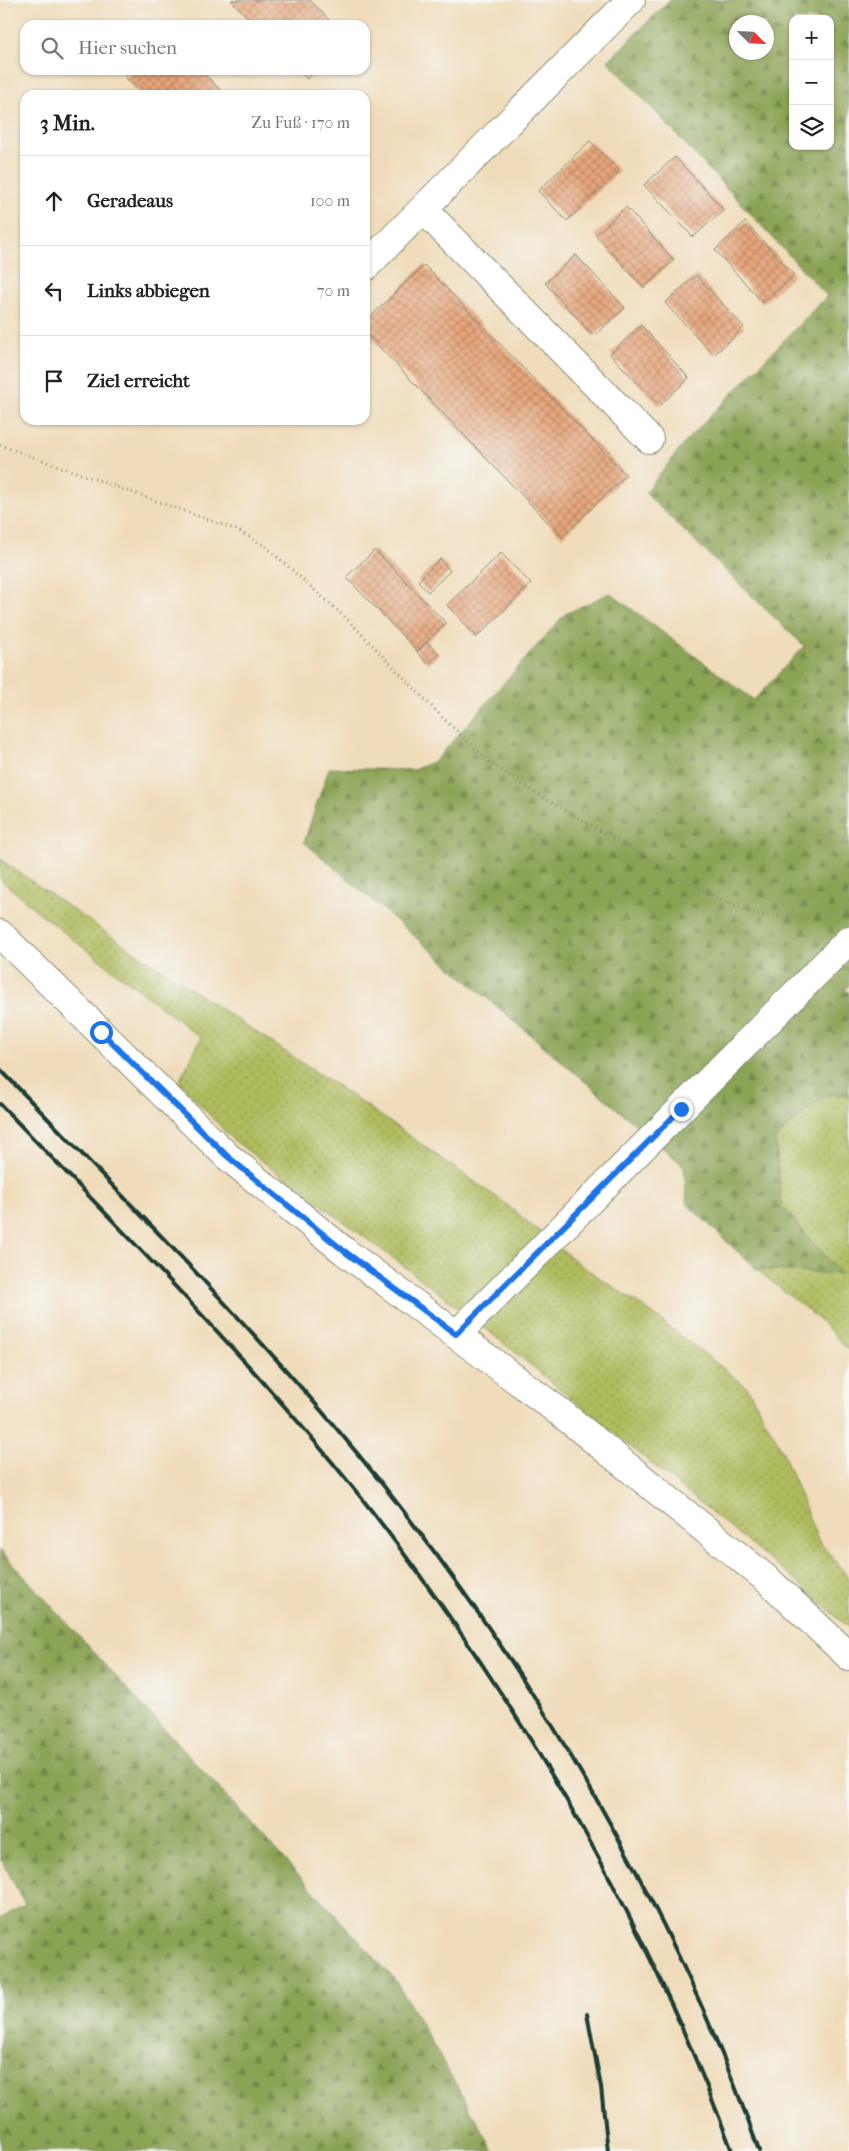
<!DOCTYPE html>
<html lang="de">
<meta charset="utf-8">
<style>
:root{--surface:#fff;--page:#f2f2f2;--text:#222;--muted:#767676;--line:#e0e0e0}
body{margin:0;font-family:"IM FELL French Canon",serif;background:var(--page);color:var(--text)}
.controls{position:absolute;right:15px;top:15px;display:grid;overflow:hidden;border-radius:10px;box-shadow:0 1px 4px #0004}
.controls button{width:45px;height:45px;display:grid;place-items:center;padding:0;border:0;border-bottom:1px solid var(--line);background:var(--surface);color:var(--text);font:25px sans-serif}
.compass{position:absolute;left:729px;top:15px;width:45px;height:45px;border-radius:50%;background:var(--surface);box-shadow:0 1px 4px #0004;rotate:114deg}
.stop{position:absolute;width:15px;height:15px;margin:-11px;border:4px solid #1a73e8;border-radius:50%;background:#fff}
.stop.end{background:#1a73e8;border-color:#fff;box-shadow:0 1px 5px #0008}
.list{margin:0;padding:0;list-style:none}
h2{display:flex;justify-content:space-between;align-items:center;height:65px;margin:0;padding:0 20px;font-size:21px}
h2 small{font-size:16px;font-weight:400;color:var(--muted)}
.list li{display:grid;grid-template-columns:32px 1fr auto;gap:15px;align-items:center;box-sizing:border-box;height:90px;padding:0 20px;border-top:1px solid var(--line)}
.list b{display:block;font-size:19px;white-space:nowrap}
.list em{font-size:16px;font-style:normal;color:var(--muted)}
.icon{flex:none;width:28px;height:28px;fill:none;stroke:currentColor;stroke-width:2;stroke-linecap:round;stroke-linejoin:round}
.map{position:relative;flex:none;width:849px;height:2151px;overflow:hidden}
.search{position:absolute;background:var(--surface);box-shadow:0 1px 4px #0004;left:20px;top:20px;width:350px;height:55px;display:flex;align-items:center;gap:12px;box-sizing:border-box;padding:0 18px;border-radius:15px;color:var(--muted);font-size:19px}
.panel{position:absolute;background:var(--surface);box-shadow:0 1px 4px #0004;left:20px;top:90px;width:350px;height:335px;border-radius:15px}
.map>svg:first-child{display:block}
.grass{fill:url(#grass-dots);stroke:#677c48}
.forest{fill:url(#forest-firs);stroke:#557044;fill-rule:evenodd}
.building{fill:url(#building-cross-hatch)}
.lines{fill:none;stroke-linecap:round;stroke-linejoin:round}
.minor-casing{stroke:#888c77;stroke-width:30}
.path{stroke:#888c77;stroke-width:3;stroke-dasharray:1 4;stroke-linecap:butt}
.minor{stroke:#fff;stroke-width:28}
.rail{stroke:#1f3d34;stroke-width:4}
.route{stroke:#1a73e8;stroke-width:6}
</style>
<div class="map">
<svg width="849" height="2151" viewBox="0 0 849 2151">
<defs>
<pattern id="grass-dots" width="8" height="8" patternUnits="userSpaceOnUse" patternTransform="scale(1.25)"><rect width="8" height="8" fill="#afbb5d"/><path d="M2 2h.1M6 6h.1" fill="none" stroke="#8e994e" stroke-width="1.8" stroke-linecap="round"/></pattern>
<pattern id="forest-firs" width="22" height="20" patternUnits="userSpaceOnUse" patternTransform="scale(1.25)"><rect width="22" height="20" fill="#8ba354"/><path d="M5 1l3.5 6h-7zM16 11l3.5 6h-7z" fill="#718646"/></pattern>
<pattern id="building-cross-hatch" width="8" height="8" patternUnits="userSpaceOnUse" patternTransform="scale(1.25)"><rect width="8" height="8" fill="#e8a67a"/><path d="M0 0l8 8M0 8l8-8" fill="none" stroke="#bb8865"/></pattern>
</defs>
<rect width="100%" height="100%" fill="#f6f6f2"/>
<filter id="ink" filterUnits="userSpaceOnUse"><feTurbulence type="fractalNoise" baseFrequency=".02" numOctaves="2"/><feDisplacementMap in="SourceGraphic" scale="10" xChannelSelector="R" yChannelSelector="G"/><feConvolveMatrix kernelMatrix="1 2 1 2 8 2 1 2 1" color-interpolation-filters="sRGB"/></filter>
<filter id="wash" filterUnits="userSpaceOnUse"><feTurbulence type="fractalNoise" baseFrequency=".0096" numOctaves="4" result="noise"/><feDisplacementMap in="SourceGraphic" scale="20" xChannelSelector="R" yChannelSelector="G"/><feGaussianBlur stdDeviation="1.12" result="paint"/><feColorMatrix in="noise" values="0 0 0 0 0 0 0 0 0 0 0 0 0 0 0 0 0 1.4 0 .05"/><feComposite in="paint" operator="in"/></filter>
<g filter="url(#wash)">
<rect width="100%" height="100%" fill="#f0dcba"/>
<path class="grass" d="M0,859L111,936L357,1099L502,1201L582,1266L645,1308L747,1387L782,1450L818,1540L849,1578V1628L797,1582L496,1337L409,1270L232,1139L179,1082L201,1038L39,913L0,879Z
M827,1094L849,1095V1351L821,1321L756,1269L839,1274L781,1205L775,1138Z"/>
<path class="forest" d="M670,0H849V985L845,990L849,992V1095L827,1094L775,1138L781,1205L840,1274L756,1269L687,1204L684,1166L304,842L329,768L413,770L435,761L565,614L610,593L754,700L804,646L645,493L687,440L827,296L608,61ZM793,19H830V146H793ZM736,22H766V52H736Z
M0,1550L397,1982L494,2151H0V1919L25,1904L0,1857Z"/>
<g id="blocks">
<path class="building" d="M231,0H310L334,25H255Z
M133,70H201L225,95H142L125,77Z
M298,70H316L307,79Z
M590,141L619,171L567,221L538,191Z
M675,157L724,210L693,237L644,185Z
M626,207L674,260L644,288L595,235Z
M745,222L794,275L763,303L715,250Z
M576,255L625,308L594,336L545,283Z
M424,265L626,475L562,537L365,332V322Z
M696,275L744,327L714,355L665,303Z
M641,325L689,378L659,406L610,354Z
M375,550L446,623L417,651L346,577Z
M501,553L531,584L477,637L447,605Z
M440,559L450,571L428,592L418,581Z
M427,642L439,654L428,664L417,652Z"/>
</g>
</g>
<g filter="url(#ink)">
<use href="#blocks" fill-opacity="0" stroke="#888c77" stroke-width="1"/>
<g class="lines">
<g class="minor-casing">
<path id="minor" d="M423,209L649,439
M365,267L631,0
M0,934L227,1156L344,1251L561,1413L769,1581L849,1656
M457,1334L849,940"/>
</g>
<path class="path" d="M0,445L237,530L265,546L349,621L439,714L489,762L532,791L716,898L761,916L808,917L849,906"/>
<use href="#minor" class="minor"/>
<path class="rail" d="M0,1069C133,1208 271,1343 390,1494C543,1688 677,1917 759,2151
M0,1104C126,1235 254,1363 367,1505C394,1539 419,1574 444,1609C563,1777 660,1958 732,2151
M587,2014L601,2087L608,2151"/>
</g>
</g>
<g class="lines" filter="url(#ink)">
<path class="route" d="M101,1032L227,1156L344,1251L456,1334L681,1109"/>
</g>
</svg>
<div class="controls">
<button>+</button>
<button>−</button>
<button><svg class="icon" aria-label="layers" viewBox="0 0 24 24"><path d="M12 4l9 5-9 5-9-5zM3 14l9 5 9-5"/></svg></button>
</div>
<svg class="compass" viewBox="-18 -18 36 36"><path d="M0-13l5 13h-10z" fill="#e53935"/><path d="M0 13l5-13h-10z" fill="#767676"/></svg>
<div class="stop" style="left:101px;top:1032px"></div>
<div class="stop end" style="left:681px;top:1109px"></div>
<div class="search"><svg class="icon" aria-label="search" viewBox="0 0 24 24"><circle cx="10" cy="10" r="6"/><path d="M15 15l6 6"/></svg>Hier suchen</div>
<section class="panel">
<h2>3 Min.<small>Zu Fuß · 170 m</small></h2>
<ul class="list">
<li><svg class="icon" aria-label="ahead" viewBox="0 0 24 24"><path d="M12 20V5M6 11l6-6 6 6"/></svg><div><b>Geradeaus</b></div><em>100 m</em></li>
<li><svg class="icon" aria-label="left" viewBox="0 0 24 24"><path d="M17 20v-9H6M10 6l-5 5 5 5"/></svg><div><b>Links abbiegen</b></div><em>70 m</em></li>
<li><svg class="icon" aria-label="arrive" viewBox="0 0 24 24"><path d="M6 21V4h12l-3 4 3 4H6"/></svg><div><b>Ziel erreicht</b></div></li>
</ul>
</section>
</div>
